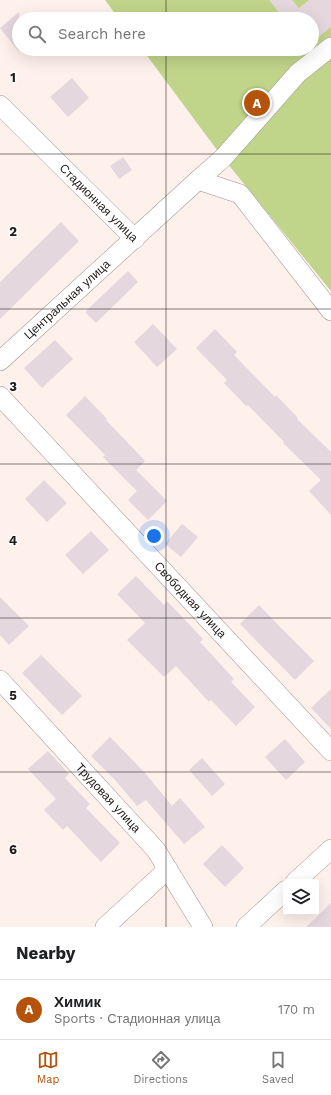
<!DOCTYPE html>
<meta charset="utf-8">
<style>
:root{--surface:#fff;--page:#f6f6f6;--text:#202124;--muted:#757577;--line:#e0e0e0;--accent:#b45309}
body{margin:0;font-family:"Work Sans",sans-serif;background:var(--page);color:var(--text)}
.controls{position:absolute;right:12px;bottom:12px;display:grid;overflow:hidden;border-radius:4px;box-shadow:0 4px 16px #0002}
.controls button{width:36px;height:36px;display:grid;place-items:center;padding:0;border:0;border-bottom:1px solid var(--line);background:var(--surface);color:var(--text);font:20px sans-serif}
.you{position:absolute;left:154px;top:536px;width:14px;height:14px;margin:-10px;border:3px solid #fff;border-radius:50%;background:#1a73e8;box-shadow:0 0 0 6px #1a73e833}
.badge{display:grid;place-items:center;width:26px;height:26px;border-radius:50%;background:var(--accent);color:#fff;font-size:13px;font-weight:700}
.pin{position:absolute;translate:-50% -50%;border:2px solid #fff;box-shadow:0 1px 4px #0006}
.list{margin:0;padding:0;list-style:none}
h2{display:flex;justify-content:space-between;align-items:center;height:52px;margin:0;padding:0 16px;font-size:17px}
h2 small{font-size:13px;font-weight:400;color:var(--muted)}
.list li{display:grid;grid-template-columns:26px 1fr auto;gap:12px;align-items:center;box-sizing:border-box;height:60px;padding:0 16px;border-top:1px solid var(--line)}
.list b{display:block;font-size:15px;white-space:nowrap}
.list p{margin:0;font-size:13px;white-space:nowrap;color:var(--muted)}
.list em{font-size:13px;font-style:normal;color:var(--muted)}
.icon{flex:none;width:22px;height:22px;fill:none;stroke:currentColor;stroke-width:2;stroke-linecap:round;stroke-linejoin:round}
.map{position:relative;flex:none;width:331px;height:927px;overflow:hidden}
.search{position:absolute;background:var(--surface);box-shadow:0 4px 16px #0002;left:12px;right:12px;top:12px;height:44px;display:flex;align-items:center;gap:10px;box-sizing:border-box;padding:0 14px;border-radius:22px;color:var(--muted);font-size:15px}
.sheet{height:112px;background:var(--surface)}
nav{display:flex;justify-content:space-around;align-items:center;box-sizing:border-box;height:56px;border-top:1px solid var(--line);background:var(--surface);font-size:11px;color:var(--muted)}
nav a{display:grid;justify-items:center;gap:2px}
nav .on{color:var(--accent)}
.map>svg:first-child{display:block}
.green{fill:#c0d48a}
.building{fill:#e4d7dd}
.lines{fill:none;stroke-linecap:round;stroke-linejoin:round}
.minor-casing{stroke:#a09490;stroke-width:20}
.minor{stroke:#fff;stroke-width:19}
.grid{fill:none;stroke:#201b19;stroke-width:1;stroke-opacity:0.55}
.labels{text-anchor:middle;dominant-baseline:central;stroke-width:3;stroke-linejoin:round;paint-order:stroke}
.street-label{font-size:12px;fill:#201b19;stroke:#fff}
.grid-label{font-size:13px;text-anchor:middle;font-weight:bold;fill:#201b19;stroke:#fff;stroke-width:3;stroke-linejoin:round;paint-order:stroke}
</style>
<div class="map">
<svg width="331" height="927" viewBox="0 0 331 927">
<rect width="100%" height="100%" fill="#fef0eb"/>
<path class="green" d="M105,0H331V291L223,158L142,49H312V19H119Z"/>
<path class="building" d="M269,0H292L299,8L309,0H331V27L312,42V19H284Z
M19,12V52L0,28Z
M72,78L89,98L68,117L50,97Z
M123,157L132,170L119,179L110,166Z
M61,222L79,241L0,319V282Z
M128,271L138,282L96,323L85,312Z
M153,324L177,349L157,367L134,342Z
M215,329L237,352L234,355L275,397L276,395L298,418L297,419L331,452V515L309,491L321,480L283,443L284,442L248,405L246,406L224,383L227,380L196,348Z
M55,340L73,359L42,388L24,368Z
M85,396L107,419L106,420L145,461L136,470L167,501L148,520L128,500L137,491L103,457L105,455L66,415Z
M44,480L67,503L47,522L25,499Z
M182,524L198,537L181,557L165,544Z
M91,531L109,550L83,574L65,555Z
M136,576L164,605L167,601L203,639L200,642L234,679L231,682L255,707L236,726L211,700L209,702L176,666L164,677L127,640L145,623L117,594Z
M0,597L29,626L9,645L0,635Z
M259,605L283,630L314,661L295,680L240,624Z
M41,655L82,696L62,715L22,673Z
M331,689V729L311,708Z
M110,737L146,774L172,806L180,798L205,827L184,844L146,800L137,806L116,781L91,756Z
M285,739L305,762L286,780L265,757Z
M48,751L69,774L65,778L90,804L86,808L120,843L101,862L67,826L63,830L44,810L56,799L28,769Z
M202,758L225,784L212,796L189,770Z
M222,845L244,868L225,887L203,864Z
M331,903V927H306Z"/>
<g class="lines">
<g class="minor-casing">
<g id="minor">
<path id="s1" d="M0,105L135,239"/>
<path d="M198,180L240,194L331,311"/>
<path id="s2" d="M0,361L198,180L223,158L298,73L331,47"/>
<path id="s3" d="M0,396L331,751"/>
<path id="s4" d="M0,680L156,850L203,927"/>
<path d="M295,882L331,849"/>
<path d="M105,927L168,869"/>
<path d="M246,927L286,890"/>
</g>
</g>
<use href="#minor" class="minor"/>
</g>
<path class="grid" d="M166,0V19M166,49V927M0,154H331M0,309H331M0,464H331M0,618H331M0,772H331"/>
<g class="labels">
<g class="street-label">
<text stroke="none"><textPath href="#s1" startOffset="139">Стадионная улица</textPath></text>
<text stroke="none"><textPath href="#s2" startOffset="91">Центральная улица</textPath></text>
<text stroke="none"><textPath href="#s3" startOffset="279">Свободная улица</textPath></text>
<text stroke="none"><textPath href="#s4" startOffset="160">Трудовая улица</textPath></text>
</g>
</g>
<g class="grid-label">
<text x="13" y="82">1</text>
<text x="13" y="236">2</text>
<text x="13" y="391">3</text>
<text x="13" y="545">4</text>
<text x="13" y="700">5</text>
<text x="13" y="854">6</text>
</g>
</svg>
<div class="controls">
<button><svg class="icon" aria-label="layers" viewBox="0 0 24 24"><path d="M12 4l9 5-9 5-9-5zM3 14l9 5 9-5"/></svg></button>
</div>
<div class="you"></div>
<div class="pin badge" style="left:257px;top:103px">A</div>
<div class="search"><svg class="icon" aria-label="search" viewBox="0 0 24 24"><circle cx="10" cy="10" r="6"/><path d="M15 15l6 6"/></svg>Search here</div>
</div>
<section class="sheet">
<h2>Nearby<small></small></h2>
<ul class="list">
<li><span class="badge">A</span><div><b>Химик</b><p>Sports · Стадионная улица</p></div><em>170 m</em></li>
</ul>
</section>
<nav>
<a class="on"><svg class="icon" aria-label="map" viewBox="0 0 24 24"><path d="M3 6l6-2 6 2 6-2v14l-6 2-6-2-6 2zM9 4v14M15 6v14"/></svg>Map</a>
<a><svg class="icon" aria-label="directions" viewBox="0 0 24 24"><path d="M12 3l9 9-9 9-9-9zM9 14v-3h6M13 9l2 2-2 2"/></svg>Directions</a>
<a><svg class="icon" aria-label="saved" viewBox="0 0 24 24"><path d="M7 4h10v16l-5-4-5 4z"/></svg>Saved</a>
</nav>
